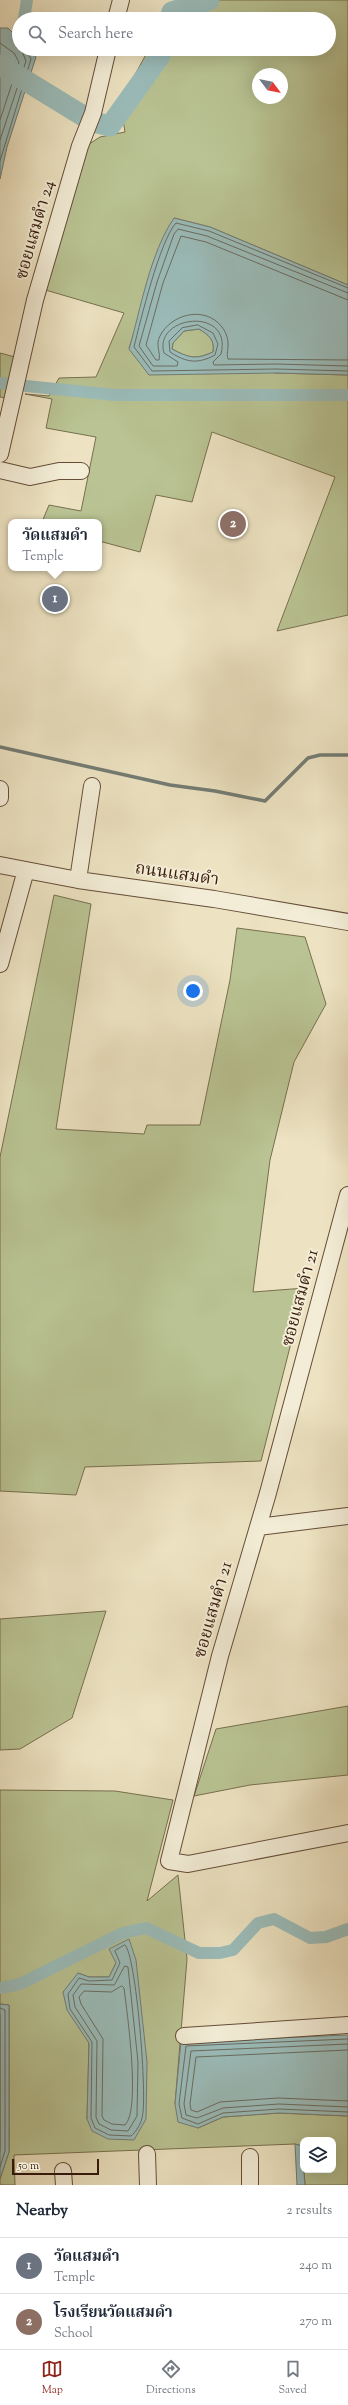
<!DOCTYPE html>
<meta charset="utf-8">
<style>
:root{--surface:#fff;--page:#f6f6f7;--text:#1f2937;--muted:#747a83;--line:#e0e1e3;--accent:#8f2418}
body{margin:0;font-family:"Sorts Mill Goudy","Noto Serif Thai",serif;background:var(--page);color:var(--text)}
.controls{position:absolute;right:12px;bottom:12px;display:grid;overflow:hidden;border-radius:8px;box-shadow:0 4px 16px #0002}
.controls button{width:36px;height:36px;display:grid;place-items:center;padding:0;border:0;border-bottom:1px solid var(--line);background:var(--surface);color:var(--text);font:20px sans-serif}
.compass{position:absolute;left:252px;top:68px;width:36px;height:36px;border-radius:50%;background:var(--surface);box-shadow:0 4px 16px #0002;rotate:122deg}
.scale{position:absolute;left:12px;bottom:10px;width:87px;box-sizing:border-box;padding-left:4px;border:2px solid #381b0a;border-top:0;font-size:11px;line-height:14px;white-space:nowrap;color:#381b0a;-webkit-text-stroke:3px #f3edd7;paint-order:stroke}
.you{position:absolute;left:193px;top:991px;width:14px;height:14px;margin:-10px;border:3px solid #fff;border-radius:50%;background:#1a73e8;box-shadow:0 0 0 6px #1a73e833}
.badge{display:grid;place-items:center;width:26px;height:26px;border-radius:50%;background:var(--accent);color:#fff;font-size:13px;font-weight:700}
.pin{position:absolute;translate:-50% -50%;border:2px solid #fff;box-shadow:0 1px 4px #0006}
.popup{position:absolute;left:8px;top:519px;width:94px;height:52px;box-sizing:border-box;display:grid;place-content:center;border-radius:8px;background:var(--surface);filter:drop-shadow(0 1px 3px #0005);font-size:13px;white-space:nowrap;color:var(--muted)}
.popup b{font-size:15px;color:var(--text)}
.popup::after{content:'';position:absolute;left:50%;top:100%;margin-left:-8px;border:8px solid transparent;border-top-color:var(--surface)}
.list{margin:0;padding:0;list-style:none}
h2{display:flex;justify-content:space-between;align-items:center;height:52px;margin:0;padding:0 16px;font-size:17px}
h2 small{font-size:13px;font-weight:400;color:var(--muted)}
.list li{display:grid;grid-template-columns:26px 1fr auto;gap:12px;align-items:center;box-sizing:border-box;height:56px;padding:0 16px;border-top:1px solid var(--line)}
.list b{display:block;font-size:15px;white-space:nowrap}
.list p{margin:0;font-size:13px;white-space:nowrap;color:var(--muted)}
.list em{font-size:13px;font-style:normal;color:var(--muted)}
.icon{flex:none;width:22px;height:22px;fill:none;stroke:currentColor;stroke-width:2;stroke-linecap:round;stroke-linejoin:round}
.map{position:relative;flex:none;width:348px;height:2185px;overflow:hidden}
.search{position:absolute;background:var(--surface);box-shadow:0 4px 16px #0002;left:12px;right:12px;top:12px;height:44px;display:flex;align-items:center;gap:10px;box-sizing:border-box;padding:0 14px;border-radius:22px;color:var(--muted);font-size:15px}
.sheet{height:164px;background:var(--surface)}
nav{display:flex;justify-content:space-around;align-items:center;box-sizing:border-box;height:56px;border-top:1px solid var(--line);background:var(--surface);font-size:11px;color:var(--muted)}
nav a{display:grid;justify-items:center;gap:2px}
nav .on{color:var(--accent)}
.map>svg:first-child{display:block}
.green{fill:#b9c393;stroke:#786f4e;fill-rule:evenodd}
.water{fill:#9bbdbb;stroke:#737c74;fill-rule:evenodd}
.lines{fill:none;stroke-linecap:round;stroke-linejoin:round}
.shore{stroke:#6a6c62;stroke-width:1}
.stream{stroke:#737c74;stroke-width:3.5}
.canal{stroke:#9bbdbb;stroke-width:12}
.river{stroke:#9bbdbb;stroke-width:21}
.minor-casing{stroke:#654d38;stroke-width:18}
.minor{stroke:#f3edd7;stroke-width:16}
.labels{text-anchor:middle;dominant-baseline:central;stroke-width:4;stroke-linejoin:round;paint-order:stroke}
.street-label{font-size:17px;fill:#381b0a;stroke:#f3edd7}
</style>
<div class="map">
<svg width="348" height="2185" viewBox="0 0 348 2185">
<rect width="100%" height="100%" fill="#ede3c2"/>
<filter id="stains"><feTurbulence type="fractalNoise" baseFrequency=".005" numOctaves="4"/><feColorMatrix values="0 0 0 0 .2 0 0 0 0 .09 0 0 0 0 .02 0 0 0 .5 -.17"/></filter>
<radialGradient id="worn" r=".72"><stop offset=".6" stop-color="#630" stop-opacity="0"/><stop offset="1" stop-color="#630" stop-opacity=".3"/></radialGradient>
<path class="green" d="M181,0H348V285L210,227L174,218L129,348L276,373L348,375V615L277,631L335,477L212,432L192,502L156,495L140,552L99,541V522H42L49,505L81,511L96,437L46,428L52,399L25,394L49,396L59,378L96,377L124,313L42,289L83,148L100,137L125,132L120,102L149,49H329V19H161L167,6ZM258,74H282V98H258Z
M199,329C209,335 215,339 213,352C195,360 189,358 172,349L173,343L184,331Z
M0,353L15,357L6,398L0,397Z
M54,895L91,904L56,1129L144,1134L147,1125H200L230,980L237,928L305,937L326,1004L294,1062L270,1160L253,1292L305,1288L261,1461L85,1467L76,1495L0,1491V1157Z
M106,1611L72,1718L20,1749L0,1750V1619Z
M348,1706V1775L250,1785L194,1796L216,1729Z
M0,1790L115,1791L173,1800L147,1901L178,1875L187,1959L175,2104L198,2128L223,2117L279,2113L348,2116V2185H305L304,2170H333V2140H303V2158L302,2146L295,2144L14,2155L15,2185H0V2179L9,2152V2005L0,2004ZM116,1963L87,2119L89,2043L78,1973L89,1977H109Z"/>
<path class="water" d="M0,28H8L19,39V49H28L36,57L7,147L0,179Z
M174,218L210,227L348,285V375L276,373L149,375L129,349C141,308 150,253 174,218ZM199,329C209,335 215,340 213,352C196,360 189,358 172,349L173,343L184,331Z
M129,1939L136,1960L147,2062L146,2119L134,2140L108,2139L92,2131L87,2119L89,2043L67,2010L63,1992L78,1973L89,1977H109L116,1963L109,1949Z
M0,2004L9,2005V2152L0,2179Z
M348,2035V2116L279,2113L223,2117L198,2128L178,2122L175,2104L181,2042Z
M295,2144L302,2146L305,2185H297Z"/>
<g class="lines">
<path class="shore" d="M0,43L14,53L19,62L0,120
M0,140L26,61L21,49
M0,161L31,59L26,49
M348,288L209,231L176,223C160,240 140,322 134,347L152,371L276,369L348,371
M348,293L207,236L178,229L174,234L157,282L139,346L153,366H177L178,362L164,353C153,315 233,306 221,354L213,362L214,365L276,364L348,366
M348,300L206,242L181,236L163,283L146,345L156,360H159C161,353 155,345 160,336C171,314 205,305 222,327C233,342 225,352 228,359L348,360
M198,325L213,333L218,344L215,355C198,364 187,363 170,352L169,341L182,328Z
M125,1945C136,1953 148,2100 142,2118C141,2124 135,2133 131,2136L109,2135L95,2128L91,2118L92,2042L70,2009L68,1994L79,1978L89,1981L112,1980L120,1963L115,1951Z
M125,1966L128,1967L138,2062L137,2116L128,2131L111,2130L99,2124L96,2117L97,2041L75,2007L73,1995L81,1984L114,1985Z
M122,1986L124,1988C127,2012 141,2110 125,2125L112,2124L104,2120L102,2116L103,2039L81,2004L79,1997L84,1991L111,1992Z
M0,2008L5,2010V2151L0,2167
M0,2014V2151
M348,2039L186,2046L179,2104L182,2118L198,2124L223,2113L279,2109L348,2112
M348,2044L191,2051L184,2104L186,2115L197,2118L223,2108L279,2104L348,2107
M348,2050L196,2057L190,2104L191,2110L197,2112L220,2102L278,2098L348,2101"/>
<path class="stream" d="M0,747L170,785L215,791L265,801L308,758L320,755H348"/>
<path class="canal" d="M24,19L27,0
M0,383L7,384
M26,386L115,395H348
M0,1988L20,1984L123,1933L146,1928L199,1953H220L233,1950L258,1923L274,1919L310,1938L326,1937L348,1929"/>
<path class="river" d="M170,19L172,12L209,0
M0,65L93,122L110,126L160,56L162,49"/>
<g class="minor-casing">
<path id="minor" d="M116,19L121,0
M0,454L35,300L80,146L93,113L108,49
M0,470L30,477L59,471H81
M0,789V798
M0,865L78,880L214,899L348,922
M78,880L92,786
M0,964L26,870
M348,1195L268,1493L220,1656L169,1861L188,1864L348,1833
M258,1527L348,1516
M184,2036L348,2025
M147,2154L148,2185
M63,2171L64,2185
M250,2185V2157"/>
</g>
<use href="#minor" class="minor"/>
</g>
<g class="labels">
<g class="street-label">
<text transform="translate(36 230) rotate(-74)">ซอยแสมดำ 24</text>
<text transform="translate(177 875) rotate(8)">ถนนแสมดำ</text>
<text transform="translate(301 1298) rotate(-75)">ซอยแสมดำ 21</text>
<text transform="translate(214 1610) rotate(-74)">ซอยแสมดำ 21</text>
</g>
</g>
<rect width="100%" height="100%" filter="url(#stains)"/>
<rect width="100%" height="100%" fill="url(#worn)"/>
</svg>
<div class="controls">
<button><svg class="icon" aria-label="layers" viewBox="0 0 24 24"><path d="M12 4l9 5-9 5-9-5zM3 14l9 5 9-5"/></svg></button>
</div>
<svg class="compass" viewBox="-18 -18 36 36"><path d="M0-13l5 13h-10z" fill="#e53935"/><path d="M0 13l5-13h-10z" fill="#747a83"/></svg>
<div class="scale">50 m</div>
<div class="you"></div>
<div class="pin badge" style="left:55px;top:599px;background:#6b7280">1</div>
<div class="popup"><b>วัดแสมดำ</b>Temple</div>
<div class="pin badge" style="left:233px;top:524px;background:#8d6e63">2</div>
<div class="search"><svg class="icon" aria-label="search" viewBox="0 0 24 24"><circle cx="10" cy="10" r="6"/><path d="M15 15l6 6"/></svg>Search here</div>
</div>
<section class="sheet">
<h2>Nearby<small>2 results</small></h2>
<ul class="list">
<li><span class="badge" style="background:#6b7280">1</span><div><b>วัดแสมดำ</b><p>Temple</p></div><em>240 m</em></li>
<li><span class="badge" style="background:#8d6e63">2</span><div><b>โรงเรียนวัดแสมดำ</b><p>School</p></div><em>270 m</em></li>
</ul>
</section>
<nav>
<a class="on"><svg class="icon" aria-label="map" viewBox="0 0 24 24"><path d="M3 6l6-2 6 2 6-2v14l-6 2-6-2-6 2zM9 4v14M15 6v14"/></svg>Map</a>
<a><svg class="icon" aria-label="directions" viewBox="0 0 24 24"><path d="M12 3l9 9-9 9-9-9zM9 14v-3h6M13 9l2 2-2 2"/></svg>Directions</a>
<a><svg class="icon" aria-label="saved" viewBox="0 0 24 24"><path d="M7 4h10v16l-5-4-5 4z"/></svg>Saved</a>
</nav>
